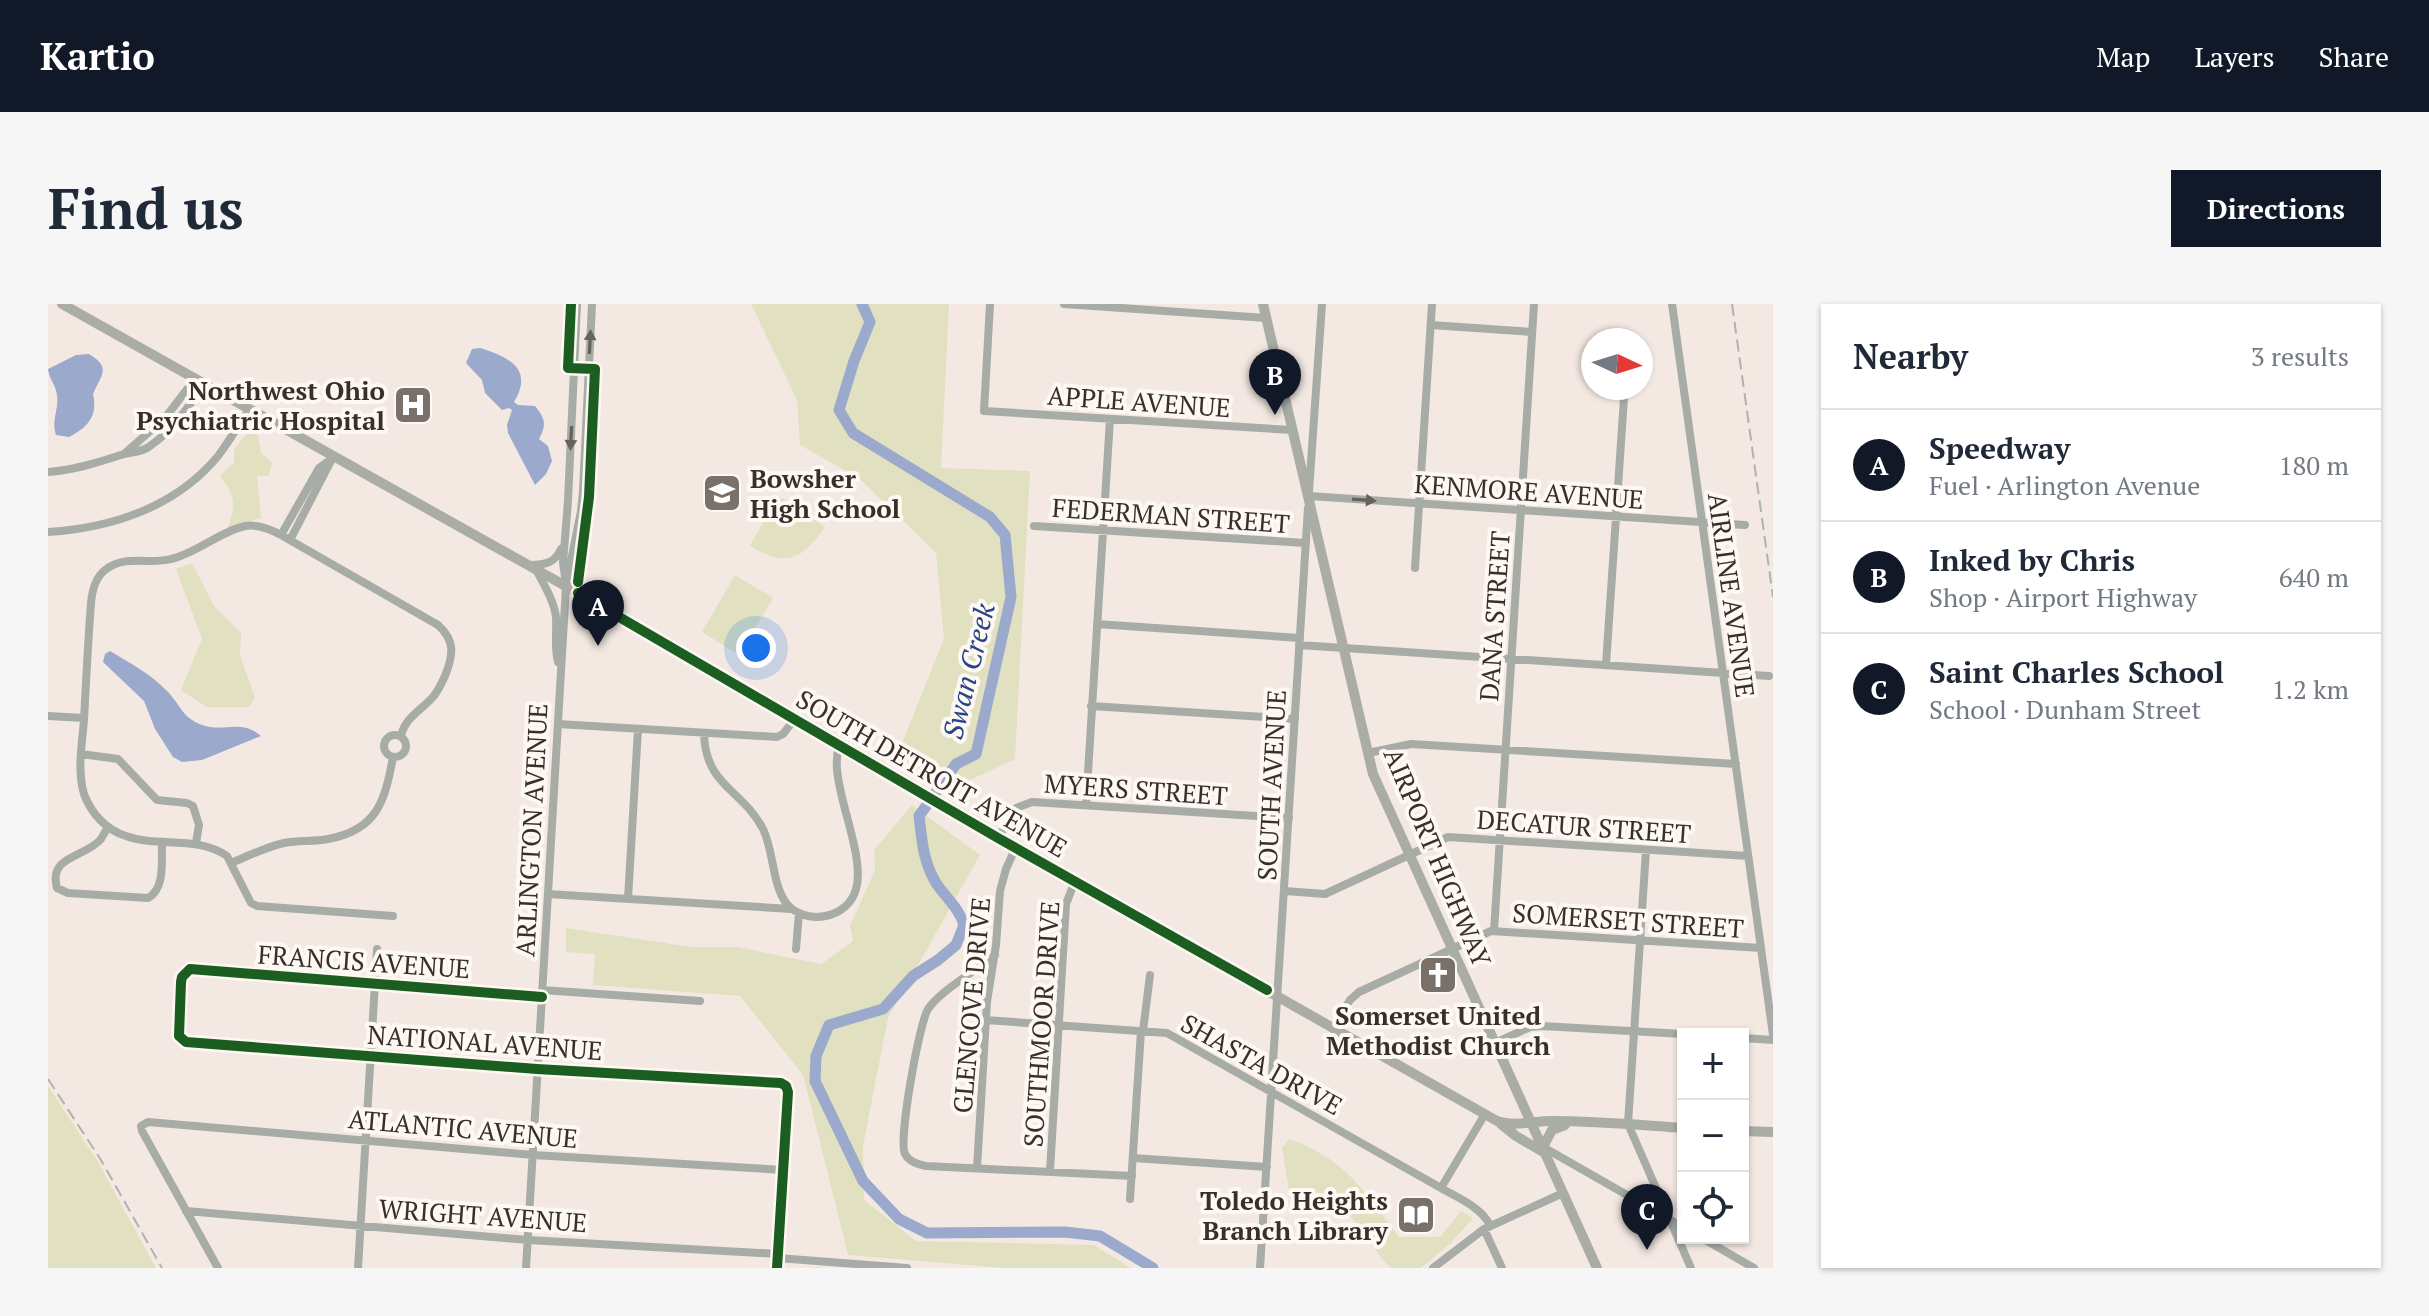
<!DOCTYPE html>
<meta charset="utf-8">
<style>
:root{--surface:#fff;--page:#f6f6f7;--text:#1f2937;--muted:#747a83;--line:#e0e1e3;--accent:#111827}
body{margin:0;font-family:"PT Serif",serif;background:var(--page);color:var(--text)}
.controls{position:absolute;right:24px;bottom:24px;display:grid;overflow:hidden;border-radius:0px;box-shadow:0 2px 6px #0004}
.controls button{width:72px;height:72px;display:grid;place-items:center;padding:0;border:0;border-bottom:2px solid var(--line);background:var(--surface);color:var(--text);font:40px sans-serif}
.compass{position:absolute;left:1533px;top:24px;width:72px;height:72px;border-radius:50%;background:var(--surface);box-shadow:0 2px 6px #0004;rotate:94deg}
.you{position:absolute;left:708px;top:344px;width:28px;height:28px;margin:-20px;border:6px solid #fff;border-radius:50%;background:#1a73e8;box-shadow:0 0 0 12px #1a73e833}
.badge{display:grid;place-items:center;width:52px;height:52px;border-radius:50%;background:var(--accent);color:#fff;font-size:26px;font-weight:700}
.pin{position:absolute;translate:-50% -66px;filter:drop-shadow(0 2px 4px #0008)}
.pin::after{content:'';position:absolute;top:42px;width:28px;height:24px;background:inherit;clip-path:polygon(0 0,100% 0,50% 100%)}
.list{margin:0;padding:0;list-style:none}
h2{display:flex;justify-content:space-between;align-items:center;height:104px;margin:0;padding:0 32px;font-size:34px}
h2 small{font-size:26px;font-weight:400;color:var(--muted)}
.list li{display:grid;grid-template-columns:52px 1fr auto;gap:24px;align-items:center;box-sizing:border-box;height:112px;padding:0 32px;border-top:2px solid var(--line)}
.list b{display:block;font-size:30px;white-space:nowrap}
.list p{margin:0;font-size:26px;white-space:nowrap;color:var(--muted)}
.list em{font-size:26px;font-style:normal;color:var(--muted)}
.icon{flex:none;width:44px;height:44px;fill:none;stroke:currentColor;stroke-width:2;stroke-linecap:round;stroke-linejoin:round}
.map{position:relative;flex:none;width:1725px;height:964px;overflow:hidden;border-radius:0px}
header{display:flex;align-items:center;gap:48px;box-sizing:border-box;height:112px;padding:0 40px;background:var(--accent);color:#fff}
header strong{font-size:38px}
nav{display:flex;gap:44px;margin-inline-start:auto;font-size:28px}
.intro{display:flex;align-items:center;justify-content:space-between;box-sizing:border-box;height:192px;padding:0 48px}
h1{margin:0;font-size:56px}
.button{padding:20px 36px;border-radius:0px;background:var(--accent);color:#fff;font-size:28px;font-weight:700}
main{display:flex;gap:48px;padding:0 48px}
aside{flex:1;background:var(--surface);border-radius:0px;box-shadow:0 2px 6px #0004}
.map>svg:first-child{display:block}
.green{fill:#e1e0c0}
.water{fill:#9aa9cc}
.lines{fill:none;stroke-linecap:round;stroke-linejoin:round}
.river{stroke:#9aa9cc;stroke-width:11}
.minor{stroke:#a7aca6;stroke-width:8}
.major{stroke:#aaada6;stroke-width:10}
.rail{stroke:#b3b1ab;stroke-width:2;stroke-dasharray:12 6;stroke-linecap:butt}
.cycleway-casing{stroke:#fdf8f4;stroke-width:15}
.cycleway{stroke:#1b5e20;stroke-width:10}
.oneway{fill:#65615b}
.labels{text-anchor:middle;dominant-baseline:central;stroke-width:8;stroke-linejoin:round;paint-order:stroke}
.poi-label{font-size:26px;font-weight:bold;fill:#392f29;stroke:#fdf8f4;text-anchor:end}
.street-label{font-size:26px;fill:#392f29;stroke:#fdf8f4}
.water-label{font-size:28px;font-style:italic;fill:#274586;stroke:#fdf8f4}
</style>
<header>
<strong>Kartio</strong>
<nav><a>Map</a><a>Layers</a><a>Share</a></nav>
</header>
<div class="intro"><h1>Find us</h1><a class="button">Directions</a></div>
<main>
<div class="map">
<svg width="1725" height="964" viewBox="0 0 1725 964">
<rect width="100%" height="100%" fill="#f4e9e2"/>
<path class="green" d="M703,0H901L893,164L982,167L967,455L907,483L848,454L896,335L888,249L812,175L752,141L749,96Z
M206,121L209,126L213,149L225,159L220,172H209L213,214L180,224C188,198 188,194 172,172L182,162L186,160V145Z
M734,194L777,223C756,254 736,266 702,241L729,195Z
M144,259L166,302L193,329L192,351L207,394L201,403H158L133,386L154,335L128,265Z
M687,271L725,294L691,351L654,328Z
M864,501L932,551L840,714L815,842L816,896L868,937L1046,941L1083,964H955L800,951L755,771L692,692L545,681L547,650L518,648V624L643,643H690L773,660L805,637L802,622L827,566L826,546Z
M0,782L50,858L108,964H0Z
M1241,835C1297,854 1317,888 1351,933H1392L1413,907L1425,914L1403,939L1373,964H1343C1332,954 1327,945 1319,933C1300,904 1277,889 1243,898L1234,844Z"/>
<path class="water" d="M432,44C461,53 486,65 466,98L470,101L487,102C497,114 499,121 491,135L500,142L504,157L498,170L487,181L460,129L459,121L464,106L461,104L454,106L437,89L434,76L418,59L424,45Z
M41,50C64,64 53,71 45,90C50,112 40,123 21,133L8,131C3,117 11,106 9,91C8,81 1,75 0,65L28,51Z
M62,347C82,359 103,370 119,387C133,401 133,413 154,421C176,429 192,414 213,432L154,456L134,458L125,453L107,425L96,397L55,358L57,350Z"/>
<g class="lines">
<path class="river" d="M814,0L822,18L806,57L791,106L805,129L942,213L957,231L963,293L928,450L908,460L871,512C874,536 875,558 888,579C898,594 911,604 916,621L908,641L890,656L865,672L835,705L781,721L768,752L767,777L815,877L851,915L879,929L1017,928L1052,932L1105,964"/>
<path class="minor" d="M942,0L936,107L1244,126
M1016,0L1218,14
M1624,0L1725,731
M1383,21L1484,28
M76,150L117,114L147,75
M0,168C26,166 48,159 73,151C83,148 93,149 102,142C121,129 135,110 148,92L147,75
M1261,187L1274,0
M1261,192L1697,221
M986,222L1258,239
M0,228C64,224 128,203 170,152C181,137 191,121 201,106
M233,231L271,164L285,154
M242,236L284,155
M482,261C497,261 507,259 513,245
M1367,264L1384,0
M488,265C495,280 506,296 508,313C509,328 506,342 510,358
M517,273L515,259L520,197L529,0
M1049,320L1252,334
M1251,341L1721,372
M1558,361L1576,94
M1043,402L1247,415
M0,412L36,414
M510,420L729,433L735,430L746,416
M656,429C657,482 694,485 715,525C726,547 724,582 739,600C758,622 800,615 808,585C817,555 791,499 789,465C788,457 790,449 790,441
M336 442a11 11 0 1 1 22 0a11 11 0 1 1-22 0Z
M1320,449L1363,440L1688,460
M33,450L70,455L109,496L139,499L145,502L151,521L148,539
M1038,501L1062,115
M60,523C59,525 54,533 53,535C37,554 0,551 9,584L20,589L100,594C118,584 113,556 114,538
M950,534L968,504L984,498L1241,514
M1598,546L1580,820L1643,964
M183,559C200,552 218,543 236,539C251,536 266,538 280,535C330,526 337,496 345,453
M1237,587L1277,590L1400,533L1700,552
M500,590L743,605
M580,595L590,425
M345,612L209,602L203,599L179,552C148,531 111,544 78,532C58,526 43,509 36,490C29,466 34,440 36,416C38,377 40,338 43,299C44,287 47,274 57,266C77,250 101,261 123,255C149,249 171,228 197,222C209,220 222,225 233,231L390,321C408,337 405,352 397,372C393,380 390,388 384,394C372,407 357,414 353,432
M1446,627L1486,0
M748,645L751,609
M947,651C929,666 892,687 880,705C871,720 850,837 857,850C861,858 870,860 878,862L1084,872
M494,686L652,697
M494,693L142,665L134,673L133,678L131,732L138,738L489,765L733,779L738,782L740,788L729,964
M938,716L1119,729L1393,884C1410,894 1433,903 1442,921
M1285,724L1302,696L1311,688L1443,627L1713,644
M1095,727L1102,671
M1695,734L1725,736
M1447,739L1482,723L1494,722L1635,730
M1495,843L1635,923
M1085,854L1219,863
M929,864L939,698L948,641L952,587L958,565L968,543
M1002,867L1018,600L1027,577
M1393,884L1437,810
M1082,895L1093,727
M138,907L480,936L730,950
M1436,925L1454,964
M1654,934L1706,964
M730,954L859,964
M170,964L94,827L93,822L100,818L485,851L735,866
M310,964L329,645
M478,964L518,282L533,207L535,187L544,0
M1212,964L1260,204
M1385,964L1436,925L1515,889"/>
<path class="major" d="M14,0L571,312L950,534L1449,817C1466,823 1486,817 1504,817C1548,817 1591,821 1635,824
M1215,0L1325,470L1549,964
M1453,820L1468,832L1497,849
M1695,827L1725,828
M1495,843L1504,826L1517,821"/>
<path class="rail" d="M1684,0L1725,293
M0,775L53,856L114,964"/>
<g class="cycleway-casing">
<path id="cycleway" d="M523,0L520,64L547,65L541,193L530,278
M530,289L950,534L1219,686
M494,693L142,665L134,673L133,678L131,732L138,738L489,765L733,779L738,782L740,788L729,964"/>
</g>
<use href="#cycleway" class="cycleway"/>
</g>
<defs><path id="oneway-solid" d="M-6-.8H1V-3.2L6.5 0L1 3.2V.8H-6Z" transform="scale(2)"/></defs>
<g class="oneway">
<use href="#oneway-solid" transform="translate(542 38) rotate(-87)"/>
<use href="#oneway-solid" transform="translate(523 134) rotate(93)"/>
<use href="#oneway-solid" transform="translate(1316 196) rotate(4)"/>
</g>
<defs>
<g id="hospital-square" transform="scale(2)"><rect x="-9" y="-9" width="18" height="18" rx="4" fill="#7a706a" stroke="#fdf8f4"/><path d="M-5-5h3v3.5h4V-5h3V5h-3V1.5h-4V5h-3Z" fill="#fff"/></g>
<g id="school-square" transform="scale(2)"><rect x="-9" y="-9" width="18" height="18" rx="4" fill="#7a706a" stroke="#fdf8f4"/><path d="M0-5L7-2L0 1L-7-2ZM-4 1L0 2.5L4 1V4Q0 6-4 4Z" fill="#fff"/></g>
<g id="church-square" transform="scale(2)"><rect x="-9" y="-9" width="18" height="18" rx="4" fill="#7a706a" stroke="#fdf8f4"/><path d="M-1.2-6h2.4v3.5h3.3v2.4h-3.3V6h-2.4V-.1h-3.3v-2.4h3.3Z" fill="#fff"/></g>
<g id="library-square" transform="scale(2)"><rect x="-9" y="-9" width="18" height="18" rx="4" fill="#7a706a" stroke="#fdf8f4"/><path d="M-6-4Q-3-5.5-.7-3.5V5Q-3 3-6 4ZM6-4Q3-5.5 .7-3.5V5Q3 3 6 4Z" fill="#fff"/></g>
</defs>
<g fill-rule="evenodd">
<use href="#hospital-square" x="365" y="101"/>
<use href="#school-square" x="674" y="189"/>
<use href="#church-square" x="1390" y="671"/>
<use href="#library-square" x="1368" y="911"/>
</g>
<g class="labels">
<g class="poi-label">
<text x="337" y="86">Northwest Ohio<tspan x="337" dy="30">Psychiatric Hospital</tspan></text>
<text x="702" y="174" text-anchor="start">Bowsher<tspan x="702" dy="30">High School</tspan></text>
<text x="1390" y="711" text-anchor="middle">Somerset United<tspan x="1390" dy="30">Methodist Church</tspan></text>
<text x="1340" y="896">Toledo Heights<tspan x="1340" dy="30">Branch Library</tspan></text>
</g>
<g class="street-label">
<text transform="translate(1091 97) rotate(4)">APPLE AVENUE</text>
<text transform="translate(1481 187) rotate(4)">KENMORE AVENUE</text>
<text transform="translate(1123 211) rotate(4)">FEDERMAN STREET</text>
<text transform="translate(1684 291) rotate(82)">AIRLINE AVENUE</text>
<text transform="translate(1446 312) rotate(-86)">DANA STREET</text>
<text transform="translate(884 469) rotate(30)">SOUTH DETROIT AVENUE</text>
<text transform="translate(1223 481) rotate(-87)">SOUTH AVENUE</text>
<text transform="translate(1088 485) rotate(4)">MYERS STREET</text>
<text transform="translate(1536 522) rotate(4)">DECATUR STREET</text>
<text transform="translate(483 526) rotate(-87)">ARLINGTON AVENUE</text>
<text transform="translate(1390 553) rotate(67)">AIRPORT HIGHWAY</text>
<text transform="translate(1580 616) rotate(4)">SOMERSET STREET</text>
<text transform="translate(316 657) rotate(4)">FRANCIS AVENUE</text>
<text transform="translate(923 701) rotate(-85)">GLENCOVE DRIVE</text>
<text transform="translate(993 720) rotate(-86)">SOUTHMOOR DRIVE</text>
<text transform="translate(437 738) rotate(4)">NATIONAL AVENUE</text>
<text transform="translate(1214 760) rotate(29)">SHASTA DRIVE</text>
<text transform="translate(415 824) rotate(5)">ATLANTIC AVENUE</text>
<text transform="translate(435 911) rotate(4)">WRIGHT AVENUE</text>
</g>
<g class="water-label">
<text transform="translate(920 367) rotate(-76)">Swan Creek</text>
</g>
</g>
</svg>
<div class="controls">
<button>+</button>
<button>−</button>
<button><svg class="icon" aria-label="locate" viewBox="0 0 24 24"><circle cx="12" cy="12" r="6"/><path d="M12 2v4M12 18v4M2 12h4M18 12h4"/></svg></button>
</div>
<svg class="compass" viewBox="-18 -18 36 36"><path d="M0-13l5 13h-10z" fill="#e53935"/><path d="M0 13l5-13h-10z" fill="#747a83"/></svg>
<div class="you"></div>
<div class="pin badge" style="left:550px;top:342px">A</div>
<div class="pin badge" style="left:1227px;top:111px">B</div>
<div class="pin badge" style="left:1599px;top:946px">C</div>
</div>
<aside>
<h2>Nearby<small>3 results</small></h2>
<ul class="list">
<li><span class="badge">A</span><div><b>Speedway</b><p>Fuel · Arlington Avenue</p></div><em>180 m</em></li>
<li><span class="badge">B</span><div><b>Inked by Chris</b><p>Shop · Airport Highway</p></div><em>640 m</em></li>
<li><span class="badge">C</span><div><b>Saint Charles School</b><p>School · Dunham Street</p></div><em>1.2 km</em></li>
</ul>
</aside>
</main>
